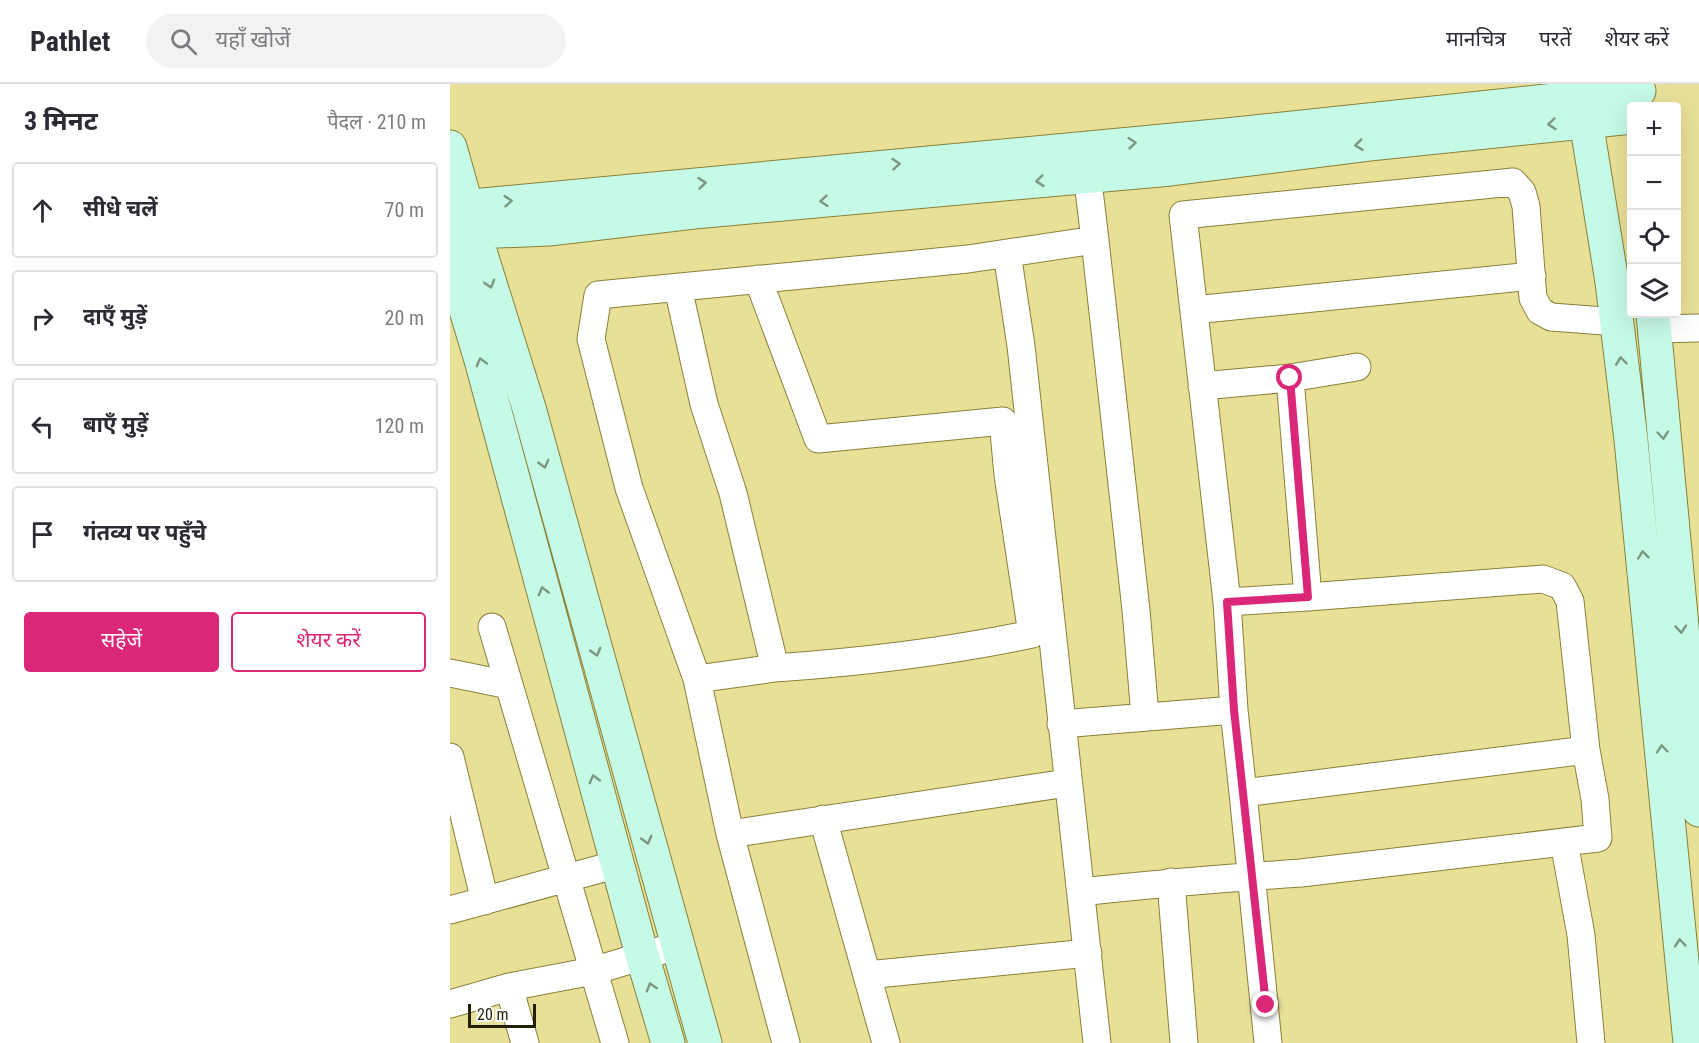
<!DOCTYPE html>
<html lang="hi">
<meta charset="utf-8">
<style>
:root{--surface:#fff;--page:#f2f2f3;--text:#2b2b33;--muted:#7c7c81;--line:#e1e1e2;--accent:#db2777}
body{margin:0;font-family:"Roboto Condensed","Noto Sans Devanagari",sans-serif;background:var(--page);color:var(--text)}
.controls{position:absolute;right:18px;top:18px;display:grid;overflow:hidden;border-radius:6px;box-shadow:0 6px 24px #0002}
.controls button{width:54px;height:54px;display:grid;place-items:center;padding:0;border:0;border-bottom:2px solid var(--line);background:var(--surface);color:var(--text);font:30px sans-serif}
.scale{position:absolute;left:18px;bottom:15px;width:68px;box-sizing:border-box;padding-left:6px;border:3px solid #231f02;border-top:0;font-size:16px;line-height:21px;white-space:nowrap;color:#231f02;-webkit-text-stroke:4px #fefefe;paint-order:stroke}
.stop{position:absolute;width:18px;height:18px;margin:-14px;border:4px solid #db2777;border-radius:50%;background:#fff}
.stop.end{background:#db2777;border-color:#fff;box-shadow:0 2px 6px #0008}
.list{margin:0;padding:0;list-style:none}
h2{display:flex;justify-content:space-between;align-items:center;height:78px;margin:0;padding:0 24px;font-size:26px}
h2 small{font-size:20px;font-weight:400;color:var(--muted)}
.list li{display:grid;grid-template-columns:39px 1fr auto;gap:18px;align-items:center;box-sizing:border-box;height:96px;margin:0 12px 12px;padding:0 12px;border:2px solid var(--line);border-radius:6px}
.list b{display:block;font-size:22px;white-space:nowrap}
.list em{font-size:20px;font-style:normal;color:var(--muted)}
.actions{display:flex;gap:12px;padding:18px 24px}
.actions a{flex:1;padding:14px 0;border:2px solid var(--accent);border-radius:6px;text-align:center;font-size:21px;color:var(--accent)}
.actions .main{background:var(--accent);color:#fff}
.icon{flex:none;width:33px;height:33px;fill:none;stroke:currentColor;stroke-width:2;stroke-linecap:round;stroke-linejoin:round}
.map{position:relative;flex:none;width:1249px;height:959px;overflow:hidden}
header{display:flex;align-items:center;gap:36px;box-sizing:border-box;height:84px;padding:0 30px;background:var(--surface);border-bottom:2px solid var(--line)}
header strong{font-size:28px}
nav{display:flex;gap:33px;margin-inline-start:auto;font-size:21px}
.search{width:420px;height:54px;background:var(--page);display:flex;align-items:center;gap:15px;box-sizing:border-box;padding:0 21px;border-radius:33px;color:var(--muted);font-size:22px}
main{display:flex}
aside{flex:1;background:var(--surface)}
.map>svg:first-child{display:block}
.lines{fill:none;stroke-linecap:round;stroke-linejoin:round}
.street-casing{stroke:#888039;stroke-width:29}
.secondary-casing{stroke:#888039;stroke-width:35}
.street{stroke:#fff;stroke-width:27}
.secondary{stroke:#c5fae6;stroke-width:33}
.oneway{stroke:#7c977f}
.route{stroke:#db2777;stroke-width:8}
</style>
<header>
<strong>Pathlet</strong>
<div class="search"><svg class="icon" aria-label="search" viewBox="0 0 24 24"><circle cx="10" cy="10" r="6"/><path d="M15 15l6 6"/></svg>यहाँ खोजें</div>
<nav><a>मानचित्र</a><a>परतें</a><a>शेयर करें</a></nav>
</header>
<main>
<aside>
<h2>3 मिनट<small>पैदल · 210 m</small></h2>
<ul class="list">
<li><svg class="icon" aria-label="ahead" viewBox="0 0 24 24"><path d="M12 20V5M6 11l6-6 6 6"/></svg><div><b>सीधे चलें</b></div><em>70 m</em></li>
<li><svg class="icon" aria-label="right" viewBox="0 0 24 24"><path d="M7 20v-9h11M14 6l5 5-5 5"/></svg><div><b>दाएँ मुड़ें</b></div><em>20 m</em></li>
<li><svg class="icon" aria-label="left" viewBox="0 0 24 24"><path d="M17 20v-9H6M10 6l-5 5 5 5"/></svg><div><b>बाएँ मुड़ें</b></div><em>120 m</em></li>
<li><svg class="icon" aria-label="arrive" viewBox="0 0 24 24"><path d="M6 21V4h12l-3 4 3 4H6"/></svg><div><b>गंतव्य पर पहुँचे</b></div></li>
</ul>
<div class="actions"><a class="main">सहेजें</a><a>शेयर करें</a></div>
</aside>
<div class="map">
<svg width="1249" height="959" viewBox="0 0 1249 959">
<rect width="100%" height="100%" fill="#e9e098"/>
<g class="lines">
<g class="street-casing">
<path id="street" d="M645,156L686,526L695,632
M557,169L571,262L647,959
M228,204L254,320L283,409L325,584C412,578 497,568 582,550L558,391L553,337L368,355L308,195
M744,226L1082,192
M1204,245L1249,244
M840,294L858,513L1093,495L1112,502L1120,517L1136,666
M752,302L840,294L907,283
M777,518L858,513
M42,543L165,959
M0,589L59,601
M247,595L325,584
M784,626L793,709
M611,640L784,626L777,518L733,131L1063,98L1072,108L1076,122L1083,214L1090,227L1101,233L1167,238
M0,673L35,817
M617,699L280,750L247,595L179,404L141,255L148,211L518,175L645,156L635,73
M373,735L436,959
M280,750L336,959
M1114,758L1131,851L1141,959
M721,798L734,959
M631,808C704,800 778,794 851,789L1148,754L1145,715L1136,666L793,709L818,959
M0,826L168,780
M417,891L638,869
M59,903L75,959
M0,920L59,903L143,887L226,862"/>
</g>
<g class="secondary-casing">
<path id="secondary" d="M1137,16L1136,37L1162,198L1181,356L1240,959
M0,63L24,148L79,324L255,959
M0,124L776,51L1189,7
M0,155L24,148L99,145L244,128L721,85L921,60L1182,33
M0,173L31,276L192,871L218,959
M1203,230L1249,726"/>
</g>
<use href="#street" class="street"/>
<use href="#secondary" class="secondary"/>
</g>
<defs><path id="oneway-chevron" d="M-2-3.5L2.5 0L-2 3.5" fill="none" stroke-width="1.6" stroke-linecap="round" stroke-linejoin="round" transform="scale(1.5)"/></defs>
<g class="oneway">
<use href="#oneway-chevron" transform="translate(1102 40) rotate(174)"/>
<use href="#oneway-chevron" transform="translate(682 59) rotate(-5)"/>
<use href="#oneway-chevron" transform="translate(909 61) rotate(173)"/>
<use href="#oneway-chevron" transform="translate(446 80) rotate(-5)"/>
<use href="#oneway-chevron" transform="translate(590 97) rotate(174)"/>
<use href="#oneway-chevron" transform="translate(252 99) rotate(-6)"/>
<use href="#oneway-chevron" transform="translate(58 117) rotate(-5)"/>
<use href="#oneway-chevron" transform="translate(374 117) rotate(175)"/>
<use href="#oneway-chevron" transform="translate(40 200) rotate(73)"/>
<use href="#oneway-chevron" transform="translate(1171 277) rotate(-97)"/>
<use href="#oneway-chevron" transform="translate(31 278) rotate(-105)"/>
<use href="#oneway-chevron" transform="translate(1213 351) rotate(85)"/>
<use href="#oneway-chevron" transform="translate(94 380) rotate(75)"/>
<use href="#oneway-chevron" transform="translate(1193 471) rotate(-96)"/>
<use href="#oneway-chevron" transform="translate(93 507) rotate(-105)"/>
<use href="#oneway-chevron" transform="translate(1231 545) rotate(85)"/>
<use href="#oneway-chevron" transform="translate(146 568) rotate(75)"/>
<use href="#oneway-chevron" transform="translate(1212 665) rotate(-95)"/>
<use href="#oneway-chevron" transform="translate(144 695) rotate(-105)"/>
<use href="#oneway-chevron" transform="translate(197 756) rotate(75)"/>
<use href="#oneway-chevron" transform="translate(1230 859) rotate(-95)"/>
<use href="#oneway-chevron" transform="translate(201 903) rotate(-107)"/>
</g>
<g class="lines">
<path class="route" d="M816,921L784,626L777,518L858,513L840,294"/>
</g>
</svg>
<div class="controls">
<button>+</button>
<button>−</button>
<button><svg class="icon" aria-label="locate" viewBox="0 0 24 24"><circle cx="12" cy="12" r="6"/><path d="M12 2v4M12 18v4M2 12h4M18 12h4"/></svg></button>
<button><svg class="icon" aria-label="layers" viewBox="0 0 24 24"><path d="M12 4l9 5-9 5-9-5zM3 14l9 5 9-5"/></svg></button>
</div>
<div class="scale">20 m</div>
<div class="stop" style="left:840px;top:294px"></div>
<div class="stop end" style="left:816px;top:921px"></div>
</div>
</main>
